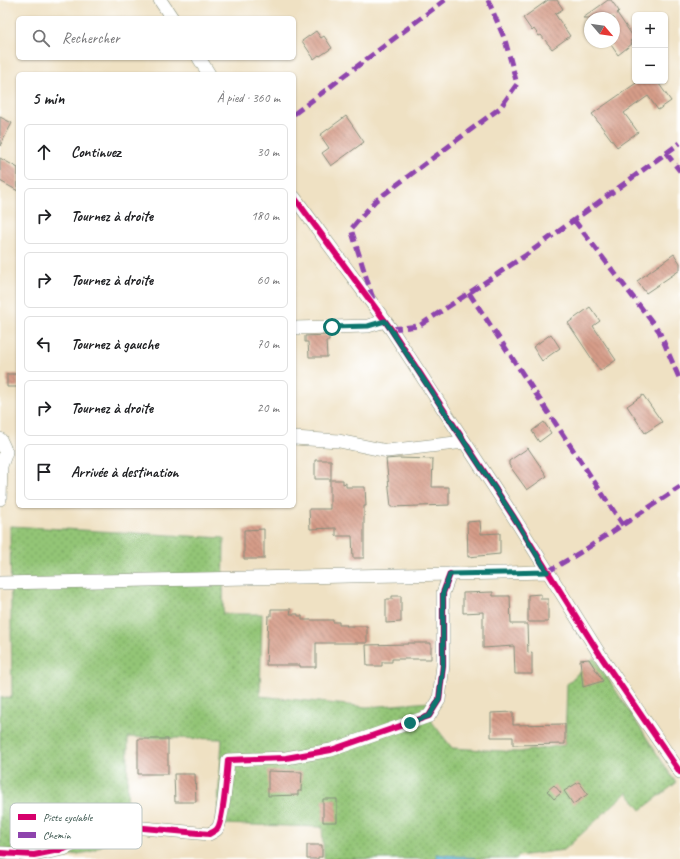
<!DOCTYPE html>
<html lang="fr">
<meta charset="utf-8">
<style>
:root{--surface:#fff;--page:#f6f6f6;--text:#202124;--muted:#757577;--line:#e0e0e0}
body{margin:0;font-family:Caveat,sans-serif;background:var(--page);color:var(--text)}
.controls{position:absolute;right:12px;top:12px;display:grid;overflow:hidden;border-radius:6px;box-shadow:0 1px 3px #0004}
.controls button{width:36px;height:36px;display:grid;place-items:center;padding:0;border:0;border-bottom:1px solid var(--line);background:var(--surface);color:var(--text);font:20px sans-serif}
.compass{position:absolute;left:584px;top:12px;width:36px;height:36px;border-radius:50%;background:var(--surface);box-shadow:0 1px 3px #0004;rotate:119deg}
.stop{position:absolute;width:12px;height:12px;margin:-9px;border:3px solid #0f766e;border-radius:50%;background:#fff}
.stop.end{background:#0f766e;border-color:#fff;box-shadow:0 1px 4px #0008}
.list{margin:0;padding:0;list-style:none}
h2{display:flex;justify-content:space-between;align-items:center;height:52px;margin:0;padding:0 16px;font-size:17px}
h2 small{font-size:13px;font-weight:400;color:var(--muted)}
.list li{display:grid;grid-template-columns:26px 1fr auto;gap:12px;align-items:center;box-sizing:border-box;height:56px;margin:0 8px 8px;padding:0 8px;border:1px solid var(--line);border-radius:6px}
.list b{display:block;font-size:15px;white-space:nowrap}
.list em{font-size:13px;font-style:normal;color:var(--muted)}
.icon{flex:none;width:22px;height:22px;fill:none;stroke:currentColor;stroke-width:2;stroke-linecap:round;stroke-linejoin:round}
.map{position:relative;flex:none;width:680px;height:859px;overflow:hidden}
.search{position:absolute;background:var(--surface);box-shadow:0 1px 3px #0004;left:16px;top:16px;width:280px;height:44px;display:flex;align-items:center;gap:10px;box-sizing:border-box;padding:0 14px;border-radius:6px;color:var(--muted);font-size:15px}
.panel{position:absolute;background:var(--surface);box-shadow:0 1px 3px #0004;left:16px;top:72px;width:280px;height:436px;border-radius:6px}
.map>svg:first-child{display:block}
.grass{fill:url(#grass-dots);stroke:#598155}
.water{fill:url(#water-ripples);stroke:#3e7c88}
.building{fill:url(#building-back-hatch)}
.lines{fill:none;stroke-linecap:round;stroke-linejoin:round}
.minor-casing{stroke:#878f7c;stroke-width:14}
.minor{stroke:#fff;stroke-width:13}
.quiet{stroke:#8e44ad;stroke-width:5;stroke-dasharray:10 5;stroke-linecap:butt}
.cycleway-casing{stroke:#fff;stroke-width:8}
.cycleway{stroke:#d6006c;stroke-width:6}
.route{stroke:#0f766e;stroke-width:5}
.key{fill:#fff;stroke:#bcc5c2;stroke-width:1}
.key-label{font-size:11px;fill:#1f3d34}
</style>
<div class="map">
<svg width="680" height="859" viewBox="0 0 680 859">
<defs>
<pattern id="grass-dots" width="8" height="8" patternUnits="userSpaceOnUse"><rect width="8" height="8" fill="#93c576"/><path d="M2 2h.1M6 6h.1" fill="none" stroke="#77a162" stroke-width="1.8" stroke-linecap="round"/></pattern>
<pattern id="water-ripples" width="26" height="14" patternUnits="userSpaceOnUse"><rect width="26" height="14" fill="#5dbbdb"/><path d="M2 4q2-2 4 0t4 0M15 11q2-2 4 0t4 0" fill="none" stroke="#4c99b2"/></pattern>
<pattern id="building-back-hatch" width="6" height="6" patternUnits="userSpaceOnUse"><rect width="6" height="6" fill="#d59c88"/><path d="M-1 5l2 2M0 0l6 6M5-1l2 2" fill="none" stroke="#ac8070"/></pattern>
</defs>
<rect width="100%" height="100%" fill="#fff"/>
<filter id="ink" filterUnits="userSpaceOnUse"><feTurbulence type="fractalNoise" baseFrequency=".025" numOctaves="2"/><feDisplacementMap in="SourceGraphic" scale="8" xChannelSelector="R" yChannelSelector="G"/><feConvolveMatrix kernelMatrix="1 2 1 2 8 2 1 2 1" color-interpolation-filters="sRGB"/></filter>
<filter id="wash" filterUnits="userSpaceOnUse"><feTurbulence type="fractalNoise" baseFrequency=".012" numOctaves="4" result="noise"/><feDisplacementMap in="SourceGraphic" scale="16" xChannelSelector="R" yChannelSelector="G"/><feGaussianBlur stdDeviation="0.9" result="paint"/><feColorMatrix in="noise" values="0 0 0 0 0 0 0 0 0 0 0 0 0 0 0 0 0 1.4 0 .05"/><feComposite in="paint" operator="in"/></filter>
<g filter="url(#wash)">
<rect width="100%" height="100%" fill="#efe1c3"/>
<path class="grass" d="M10,526L224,538L223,614H262L260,696L367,707L431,702L432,722L452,748L519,752L565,745L567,684L594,657L676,783L641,810L627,792L564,850L518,856L517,859H476L436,854L437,859H324L322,827L217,824L222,739L128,737L127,831L90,852L46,859H0V698L12,697Z"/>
<path class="water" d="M436,854L475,858L476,859H437Z"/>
<g id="blocks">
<path class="building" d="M548,0H557L563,9L555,14L570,36L552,49L541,35L539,36L534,29L532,31L523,18Z
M608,0H611L619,11L617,13L634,38L630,41L632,44L618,55L609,42H614V18H583Z
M316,31L321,38L324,36L332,48L320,56L319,55L314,59L302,41Z
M639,81H657L671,101L658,110L648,96L624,113L638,132L617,147L592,114Z
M346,116L364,142L331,166L322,153L329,148L320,135Z
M0,117L12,123L0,146Z
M0,158L18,168V191L0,181Z
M674,254L680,263V270L646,293L637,281Z
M590,307L600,321L593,326L616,360L600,371L568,323Z
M551,334L560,348L542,361L533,347Z
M329,335V341H326L327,357H309L308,342H305V336Z
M7,374H18V387H7Z
M643,395L662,422L645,433L627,406Z
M544,422L551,433L539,442L532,431Z
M528,448L547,476L527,490L509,465V461Z
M398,458L433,459L432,487H449V505L391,507L386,459Z
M315,460H331V479H315Z
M330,480H343V484L346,483V487H365L366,506H364V558H353L352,536H336V528L310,529L309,509H330Z
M480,521L481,534L500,533V554L468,557L467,522Z
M264,529V559H244V530Z
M493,592V596H510L511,624H527L528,653L532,652V674H515L514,646L483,648V612L463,613V593Z
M541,594V599H548V622H528V595Z
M392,596H401V622L386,623V599H392Z
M271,609H291L290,614H298V616H302V620H333V622H339V625H347L346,626H367V643H316V667H300V665H266L268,616H271Z
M408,643H431V659H392V662H382V666H367L366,645L408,644Z
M589,659L603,681L583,687L580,660Z
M513,712V725L565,724V744L513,745V737H491V713Z
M138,739H168V774H138Z
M268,771L302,772L301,791H298V795L268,796Z
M174,774H195L196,802H175Z
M579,782L588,794L573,804L564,791Z
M554,785L561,793L554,799L547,791Z
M323,799H337V822H323Z
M307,845H322V857H318V859H307Z"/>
</g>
</g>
<g filter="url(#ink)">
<use href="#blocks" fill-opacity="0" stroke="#878f7c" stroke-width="1"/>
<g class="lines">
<g class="minor-casing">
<path id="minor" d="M160,0L172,18
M199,58L209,74
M294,197L391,329L513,516L602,658L680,772
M294,328L368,326L385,321
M294,438L339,441L387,451L464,442
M0,439L6,452L1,466L0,499
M0,583L547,572
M0,853L34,855L64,849L103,830L122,826L209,834C211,833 215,831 217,829C223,823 227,772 228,760L286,758L331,750L429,716L439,700L443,665V593L450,574"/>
</g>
<use href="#minor" class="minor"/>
<path class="quiet" d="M294,114L445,0
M666,153L680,171
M574,220L659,331L680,380
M469,293L623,525
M373,299L351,229L375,201L500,108L517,84L505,40L488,0
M391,329L419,326L526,255L680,143
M547,572L586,549L680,487"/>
<g class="cycleway-casing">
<path id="cycleway" d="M294,197L391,329L513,516L602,658L680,772
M0,853L34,855L64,849L103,830L122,826L209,834C211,833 215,831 217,829C223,823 227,772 228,760L286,758L331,750L429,716L439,700L443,665V593L450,574"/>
</g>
<use href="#cycleway" class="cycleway"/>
</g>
</g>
<g class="lines" filter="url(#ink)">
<path class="route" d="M332,327L368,326L385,321L513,516L547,572L450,574L443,593V665L439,700L429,716L410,723"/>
</g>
<rect x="10" y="803" width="132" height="46" rx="6" class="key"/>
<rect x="18" y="814" width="18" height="6" fill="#d6006c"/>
<rect x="18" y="832" width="18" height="6" fill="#8e44ad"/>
<g class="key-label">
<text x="43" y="821">Piste cyclable</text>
<text x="43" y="839">Chemin</text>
</g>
</svg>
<div class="controls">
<button>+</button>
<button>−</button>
</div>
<svg class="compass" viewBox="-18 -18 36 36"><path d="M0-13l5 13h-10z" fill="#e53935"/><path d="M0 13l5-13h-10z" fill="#757577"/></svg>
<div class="stop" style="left:332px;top:327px"></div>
<div class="stop end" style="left:410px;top:723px"></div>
<div class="search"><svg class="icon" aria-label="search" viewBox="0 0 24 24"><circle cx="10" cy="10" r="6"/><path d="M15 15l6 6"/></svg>Rechercher</div>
<section class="panel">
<h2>5 min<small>À pied · 360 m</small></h2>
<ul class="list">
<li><svg class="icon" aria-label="ahead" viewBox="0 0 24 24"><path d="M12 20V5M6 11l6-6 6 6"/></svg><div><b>Continuez</b></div><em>30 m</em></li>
<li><svg class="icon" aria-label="right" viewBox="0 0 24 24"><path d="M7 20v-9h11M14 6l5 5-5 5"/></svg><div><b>Tournez à droite</b></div><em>180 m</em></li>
<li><svg class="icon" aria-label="right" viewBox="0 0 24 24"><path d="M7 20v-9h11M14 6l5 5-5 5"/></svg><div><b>Tournez à droite</b></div><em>60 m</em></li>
<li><svg class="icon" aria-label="left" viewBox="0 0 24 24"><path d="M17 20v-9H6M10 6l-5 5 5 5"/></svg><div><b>Tournez à gauche</b></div><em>70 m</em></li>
<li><svg class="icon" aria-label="right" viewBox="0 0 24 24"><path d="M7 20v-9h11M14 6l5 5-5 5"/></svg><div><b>Tournez à droite</b></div><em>20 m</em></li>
<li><svg class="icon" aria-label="arrive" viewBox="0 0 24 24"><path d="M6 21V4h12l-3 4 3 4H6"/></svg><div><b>Arrivée à destination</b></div></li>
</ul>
</section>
</div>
